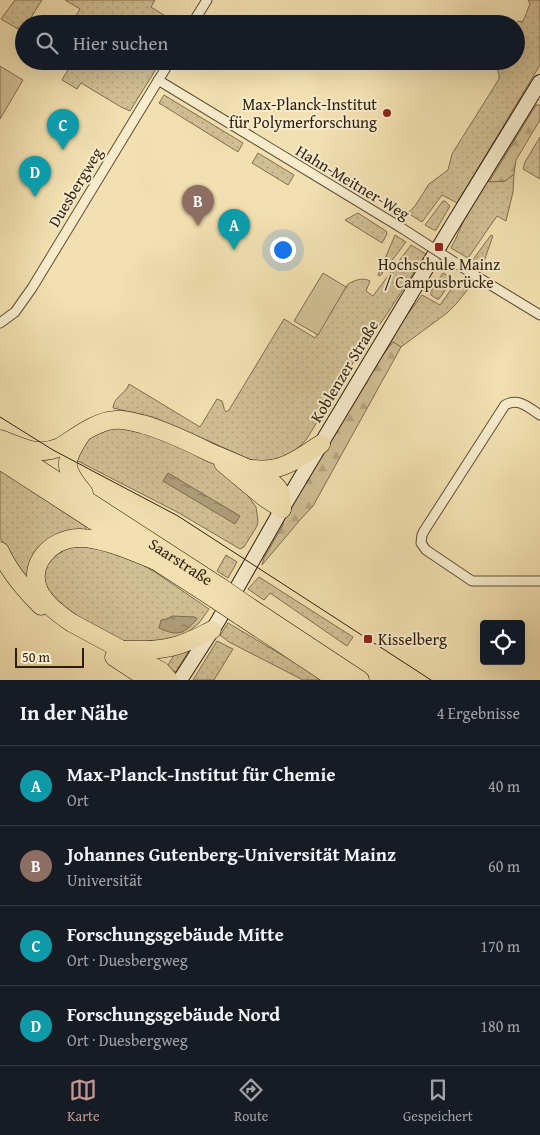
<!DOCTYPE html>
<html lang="de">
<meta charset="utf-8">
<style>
:root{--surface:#171b24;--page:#242831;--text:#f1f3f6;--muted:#9ea1a6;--line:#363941;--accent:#c59692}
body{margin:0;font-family:"Gentium Book Plus",serif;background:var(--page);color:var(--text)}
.controls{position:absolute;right:15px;bottom:15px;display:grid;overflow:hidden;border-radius:5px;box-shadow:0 5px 20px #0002}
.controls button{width:45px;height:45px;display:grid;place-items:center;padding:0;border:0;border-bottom:1px solid var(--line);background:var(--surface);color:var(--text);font:25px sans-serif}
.scale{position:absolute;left:15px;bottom:12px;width:69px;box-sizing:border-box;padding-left:5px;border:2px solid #2e1e0e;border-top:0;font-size:14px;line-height:18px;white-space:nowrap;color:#2e1e0e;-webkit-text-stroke:4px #f7ebcc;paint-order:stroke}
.you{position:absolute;left:282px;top:249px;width:18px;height:18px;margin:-12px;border:4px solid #fff;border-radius:50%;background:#1a73e8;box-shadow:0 0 0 8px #1a73e833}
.badge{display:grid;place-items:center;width:32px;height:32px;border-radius:50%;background:var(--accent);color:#fff;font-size:16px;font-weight:700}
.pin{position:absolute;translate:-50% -41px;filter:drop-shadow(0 1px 2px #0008)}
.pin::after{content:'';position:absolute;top:26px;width:18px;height:15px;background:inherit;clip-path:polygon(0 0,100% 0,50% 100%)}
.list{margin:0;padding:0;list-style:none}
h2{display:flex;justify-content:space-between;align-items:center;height:65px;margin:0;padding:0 20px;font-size:21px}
h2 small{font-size:16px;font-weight:400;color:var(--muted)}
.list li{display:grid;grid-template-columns:32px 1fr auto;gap:15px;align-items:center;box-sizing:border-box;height:80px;padding:0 20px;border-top:1px solid var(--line)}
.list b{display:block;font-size:19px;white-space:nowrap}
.list p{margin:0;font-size:16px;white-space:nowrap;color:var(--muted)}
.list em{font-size:16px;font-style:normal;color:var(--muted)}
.icon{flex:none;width:28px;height:28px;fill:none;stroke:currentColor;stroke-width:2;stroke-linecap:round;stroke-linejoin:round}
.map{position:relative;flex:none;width:540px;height:680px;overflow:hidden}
.search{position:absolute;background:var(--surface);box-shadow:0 5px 20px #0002;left:15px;right:15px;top:15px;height:55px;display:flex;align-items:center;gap:12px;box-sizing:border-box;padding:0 18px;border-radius:28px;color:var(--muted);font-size:19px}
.sheet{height:385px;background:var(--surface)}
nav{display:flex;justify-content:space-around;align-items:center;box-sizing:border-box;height:70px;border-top:1px solid var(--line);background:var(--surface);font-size:14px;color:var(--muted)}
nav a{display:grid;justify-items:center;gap:2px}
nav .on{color:var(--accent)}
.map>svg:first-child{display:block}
.grass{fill:url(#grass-dots);stroke:#806e51}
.forest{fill:url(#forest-firs);stroke:#806e51}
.green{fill:#d1bf94;stroke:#806e51}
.water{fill:url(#water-ripples);stroke:#7b6b4e}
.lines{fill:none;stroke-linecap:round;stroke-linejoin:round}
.street-casing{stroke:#5f4e36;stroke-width:11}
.secondary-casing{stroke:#2e1e0e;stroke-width:16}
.highway-casing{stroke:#2e1e0e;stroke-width:19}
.street{stroke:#f7ebcc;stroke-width:9}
.secondary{stroke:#f7ebcc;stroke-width:14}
.highway{stroke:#f2e0b0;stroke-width:18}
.tram{stroke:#2e1e0e;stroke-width:1}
.street-bridge-casing{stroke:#5f4e36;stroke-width:11;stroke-linecap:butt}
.highway-bridge-casing{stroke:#2e1e0e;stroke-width:19;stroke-linecap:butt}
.street-bridge{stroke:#f7ebcc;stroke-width:9}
.highway-bridge{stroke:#f2e0b0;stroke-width:18}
.poi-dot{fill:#8f2418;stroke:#f7ebcc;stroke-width:2}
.labels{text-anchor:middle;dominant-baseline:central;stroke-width:4;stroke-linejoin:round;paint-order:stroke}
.poi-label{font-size:16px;fill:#2e1e0e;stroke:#f7ebcc;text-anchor:end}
.street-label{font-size:16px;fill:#2e1e0e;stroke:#f7ebcc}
</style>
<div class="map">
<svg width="540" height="680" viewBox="0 0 540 680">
<defs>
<pattern id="grass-dots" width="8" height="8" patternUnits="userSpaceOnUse" patternTransform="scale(1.25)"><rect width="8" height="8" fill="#d1bf94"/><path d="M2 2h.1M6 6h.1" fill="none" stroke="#b4a47e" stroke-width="1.8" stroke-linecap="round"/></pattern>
<pattern id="forest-firs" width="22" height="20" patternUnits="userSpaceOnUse" patternTransform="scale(1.25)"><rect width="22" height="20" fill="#d1bf94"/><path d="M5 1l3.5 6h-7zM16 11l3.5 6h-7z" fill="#b4a47e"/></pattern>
<pattern id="water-ripples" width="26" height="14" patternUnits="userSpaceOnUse" patternTransform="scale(1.25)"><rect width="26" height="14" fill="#af9e79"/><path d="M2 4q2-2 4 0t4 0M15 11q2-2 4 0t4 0" fill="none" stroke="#8f8062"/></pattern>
</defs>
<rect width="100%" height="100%" fill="#f2e0b0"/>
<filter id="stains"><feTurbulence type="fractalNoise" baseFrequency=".004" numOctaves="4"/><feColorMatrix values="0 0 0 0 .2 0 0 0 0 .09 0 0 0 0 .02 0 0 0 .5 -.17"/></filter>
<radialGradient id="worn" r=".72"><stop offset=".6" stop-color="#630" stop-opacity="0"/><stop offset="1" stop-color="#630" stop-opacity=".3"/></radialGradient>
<path class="grass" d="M15,0H42L27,24H24L23,32L1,19Z
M65,0H155L151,7L178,24H71L80,9Z
M528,0H540V65L457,203L442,195L422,222L406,212H409L415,206L429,184L448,170L452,154L499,79V74L494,61H516V24H515L518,21L522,22C526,17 527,10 530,4Z
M59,61H161L130,111L121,107L81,83L77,89L62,80L68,70L57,64Z
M164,95L243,143L238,152L159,103Z
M540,137V179L523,169L525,162Z
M258,153L294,175L288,185L252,163Z
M514,174L513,192L506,221L497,216L468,258L451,248L456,238L469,209L486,181H505Z
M443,201H445L450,206L436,230H434L425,225Z
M358,213L386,231L387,234L382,243L345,220Z
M395,235L406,242L380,276L378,275Z
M491,235L493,236L482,267L472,261Z
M411,245L426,254L385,317L361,350L306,440L289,457L261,462L251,460L180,428L153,417L113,408C114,396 126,394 129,384L200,427L217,399L222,401C224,405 223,409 226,412L229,410L284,319L315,338L348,284C355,280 363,277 370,281L366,291L373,296Z
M443,273L453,279L439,299H437L431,295L430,293Z
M457,281L468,289L457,303L447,313L401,347L393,342L377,362L391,336L422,295L440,305Z
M129,427L200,454L224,470L247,494L256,507L258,521L257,526L244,547L240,549L179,513L72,458L86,439L107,428Z
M0,470L85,526L88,532L63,533L31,586L6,549L0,537Z
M82,542L130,558L155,572L209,609L199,623L187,633L176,639L134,643L120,640L95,631L44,592L45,559L50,552Z
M226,555L237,562L228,578L217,571Z
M259,577L353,637L347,646L270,593L264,600L248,589Z
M228,623L299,665L321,680H303L229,642L220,635Z
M217,641L233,649L214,680H193Z
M193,644L176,672L166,668L178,649Z"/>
<path class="forest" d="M536,105H540V120L516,160L514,174L505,181L489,182Z
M393,342L401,347L313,506L299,521L262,565L264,558L283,525V521L377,362Z"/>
<path class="green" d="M0,66L23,80L0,119Z
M323,273L346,287L318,335L294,321Z"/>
<path class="water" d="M168,473L240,516L235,524L163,481Z
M172,616L195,617L197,619C184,634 178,637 159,628L161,620L167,619Z"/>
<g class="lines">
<g class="street-casing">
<path id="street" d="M192,24L207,0
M158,80L400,227
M476,276L540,315
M0,323L15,312L32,288L170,61
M540,415C529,408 519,397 505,405L424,531L422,535L421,543L426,550L472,581H540"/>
</g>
<g class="secondary-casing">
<path id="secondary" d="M180,680L218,621L282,509L448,232L540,82"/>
</g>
<g class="highway-casing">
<g id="highway">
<path d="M81,435C63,462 63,468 84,493"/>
<path d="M0,439C22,447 37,457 60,447C76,437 96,421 115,420C124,419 133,422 142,424C166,431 187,441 209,452C227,460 245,466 262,476C267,479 273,482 277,487C282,493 282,502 282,509"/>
<path id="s1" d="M9,450L222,588"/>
<path d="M0,460L215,599"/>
<path d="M223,463L265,498L282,509"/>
<path d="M251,469C257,469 264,470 271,469C289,467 306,453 321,444"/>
<path d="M0,551C9,572 25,590 41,606"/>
<path d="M159,562C136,553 102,537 78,538C51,539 27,564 39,591C46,605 60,615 72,623L161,671L169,680"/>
<path d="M245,604L360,680"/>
<path d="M239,615L337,680"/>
<path d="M123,650C140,650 159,651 175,646C188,643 200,636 212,630"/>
<path d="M114,657L149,680"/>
</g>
</g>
<use href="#street" class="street"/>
<use href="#secondary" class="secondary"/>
<use href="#highway" class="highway"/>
<path class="tram" d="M0,417L53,450L178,516L431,680"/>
<g class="street-bridge-casing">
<path id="street-bridge" d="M400,227L476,276"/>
</g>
<g class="highway-bridge-casing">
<path id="highway-bridge" d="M222,588L245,604
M215,599L239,615"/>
</g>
<use href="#street-bridge" class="street-bridge"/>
<use href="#highway-bridge" class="highway-bridge"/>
</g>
<g class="poi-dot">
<circle cx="387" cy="113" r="5"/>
<rect x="434" y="242" width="10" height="10" rx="2.5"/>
<rect x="363" y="634" width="10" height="10" rx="2.5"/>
</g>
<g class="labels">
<g class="poi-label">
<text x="377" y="104">Max-Planck-Institut<tspan x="377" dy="18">für Polymerforschung</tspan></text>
<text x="439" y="264" text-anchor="middle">Hochschule Mainz<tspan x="439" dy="18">/ Campusbrücke</tspan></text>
<text x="378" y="639" text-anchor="start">Kisselberg</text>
</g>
<g class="street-label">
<text transform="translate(353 182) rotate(31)">Hahn-Meitner-Weg</text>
<text transform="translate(75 187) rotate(-59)">Duesbergweg</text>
<text transform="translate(344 371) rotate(-59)">Koblenzer Straße</text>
<text stroke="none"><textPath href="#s1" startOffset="205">Saarstraße</textPath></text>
</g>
</g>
<rect width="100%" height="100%" filter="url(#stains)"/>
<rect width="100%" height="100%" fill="url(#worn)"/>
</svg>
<div class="controls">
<button><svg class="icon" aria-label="locate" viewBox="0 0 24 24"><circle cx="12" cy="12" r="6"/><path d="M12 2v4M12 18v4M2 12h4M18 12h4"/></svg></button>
</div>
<div class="scale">50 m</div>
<div class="you"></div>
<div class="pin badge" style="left:234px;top:250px;background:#0f9aa8">A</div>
<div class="pin badge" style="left:198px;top:226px;background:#8d6e63">B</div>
<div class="pin badge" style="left:63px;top:150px;background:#0f9aa8">C</div>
<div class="pin badge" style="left:35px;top:197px;background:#0f9aa8">D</div>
<div class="search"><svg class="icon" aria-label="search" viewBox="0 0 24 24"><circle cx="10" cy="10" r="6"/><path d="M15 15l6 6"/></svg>Hier suchen</div>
</div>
<section class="sheet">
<h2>In der Nähe<small>4 Ergebnisse</small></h2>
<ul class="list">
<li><span class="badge" style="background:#0f9aa8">A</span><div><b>Max-Planck-Institut für Chemie</b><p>Ort</p></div><em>40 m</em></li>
<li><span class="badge" style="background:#8d6e63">B</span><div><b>Johannes Gutenberg-Universität Mainz</b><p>Universität</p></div><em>60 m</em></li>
<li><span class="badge" style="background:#0f9aa8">C</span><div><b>Forschungsgebäude Mitte</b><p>Ort · Duesbergweg</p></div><em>170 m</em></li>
<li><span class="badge" style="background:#0f9aa8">D</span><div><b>Forschungsgebäude Nord</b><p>Ort · Duesbergweg</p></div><em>180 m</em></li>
</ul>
</section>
<nav>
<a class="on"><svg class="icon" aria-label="map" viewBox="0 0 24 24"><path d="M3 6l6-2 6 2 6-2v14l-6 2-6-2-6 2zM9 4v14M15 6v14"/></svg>Karte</a>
<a><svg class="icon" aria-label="directions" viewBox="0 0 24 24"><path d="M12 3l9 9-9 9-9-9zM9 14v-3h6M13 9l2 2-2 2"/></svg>Route</a>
<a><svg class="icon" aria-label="saved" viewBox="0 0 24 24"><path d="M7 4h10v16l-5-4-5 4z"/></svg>Gespeichert</a>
</nav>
